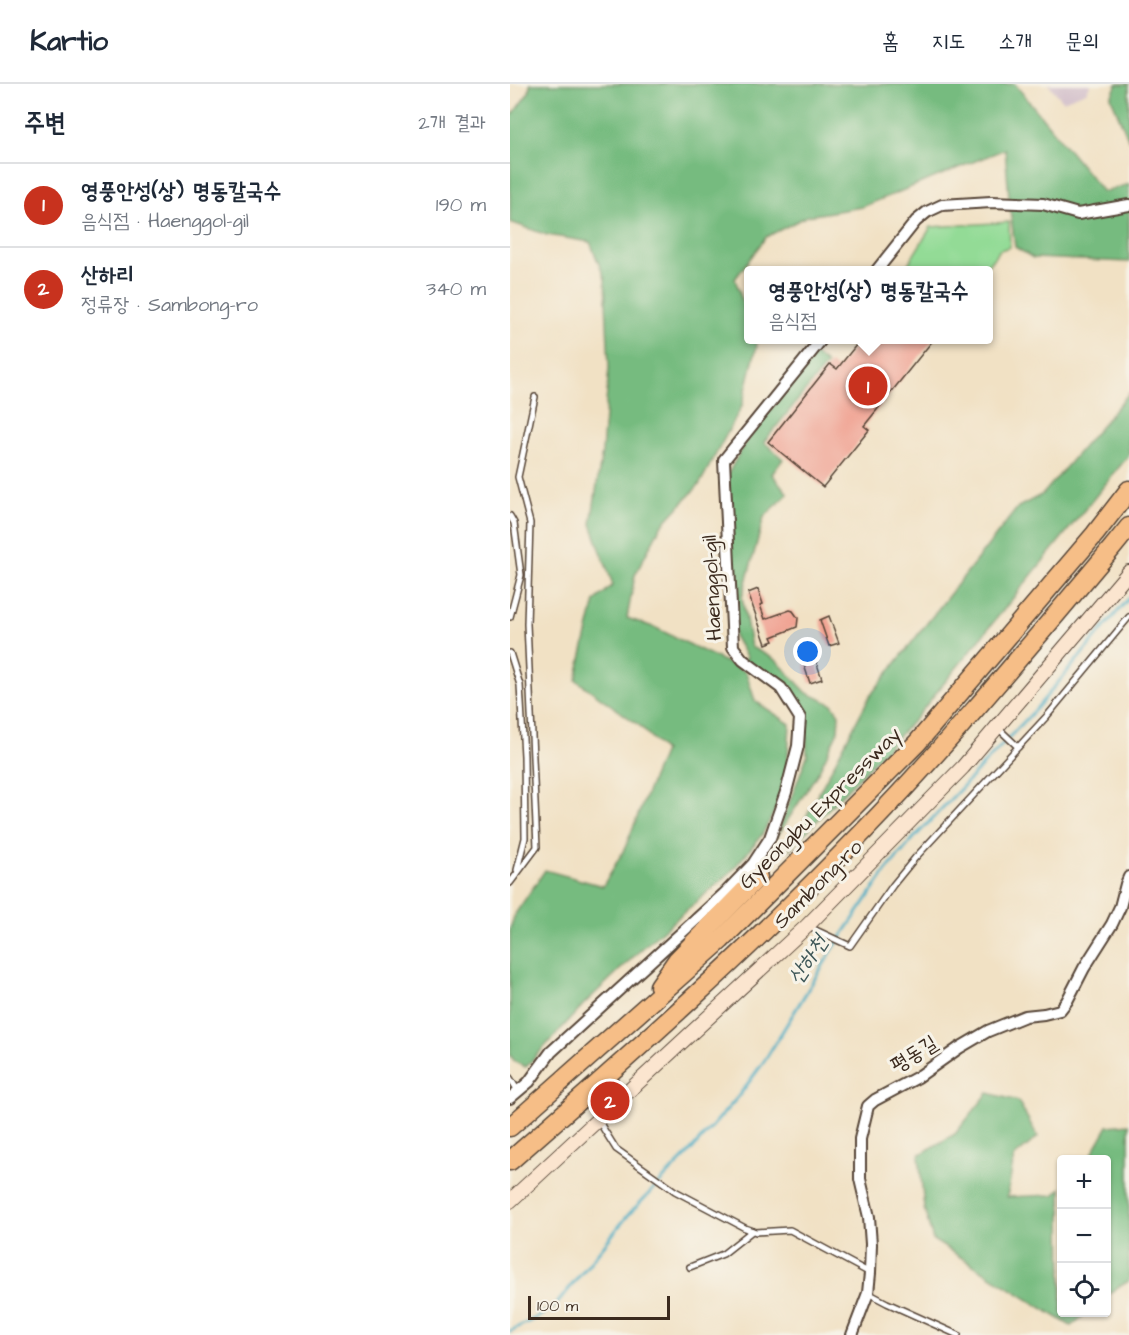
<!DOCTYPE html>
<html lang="ko">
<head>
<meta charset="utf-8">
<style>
  :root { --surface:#fff; --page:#f2f2f3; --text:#1f2937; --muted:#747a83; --line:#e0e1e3; --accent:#c8321e }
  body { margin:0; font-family:"Architects Daughter","Poor Story",sans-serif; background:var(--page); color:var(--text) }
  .controls { position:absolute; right:18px; bottom:18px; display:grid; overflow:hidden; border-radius:6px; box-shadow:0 2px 4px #0004 }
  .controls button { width:54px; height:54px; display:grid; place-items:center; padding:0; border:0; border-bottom:2px solid var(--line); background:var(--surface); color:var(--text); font:30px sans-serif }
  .scale { position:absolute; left:18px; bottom:15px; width:142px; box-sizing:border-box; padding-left:6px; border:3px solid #3b2a1e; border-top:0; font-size:16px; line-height:21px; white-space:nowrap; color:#3b2a1e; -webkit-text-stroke:4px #f7f3e8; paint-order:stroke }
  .you { position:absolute; left:298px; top:568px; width:21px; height:21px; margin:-15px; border:4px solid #fff; border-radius:50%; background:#1a73e8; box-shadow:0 0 0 9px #1a73e833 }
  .badge { display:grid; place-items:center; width:39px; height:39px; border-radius:50%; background:var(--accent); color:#fff; font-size:20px; font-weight:700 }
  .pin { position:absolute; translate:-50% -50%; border:3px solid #fff; box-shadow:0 2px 6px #0006 }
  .popup { position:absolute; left:234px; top:182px; width:249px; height:78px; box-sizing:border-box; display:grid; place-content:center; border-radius:6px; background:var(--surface); filter:drop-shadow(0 2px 4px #0005); font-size:20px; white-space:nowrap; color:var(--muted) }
  .popup b { font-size:22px; color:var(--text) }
  .popup::after { content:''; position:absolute; left:50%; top:100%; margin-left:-12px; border:12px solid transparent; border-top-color:var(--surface) }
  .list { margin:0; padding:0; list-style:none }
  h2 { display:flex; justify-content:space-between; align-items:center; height:78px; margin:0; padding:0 24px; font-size:26px }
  h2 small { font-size:20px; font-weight:400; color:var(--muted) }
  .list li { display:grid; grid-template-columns:39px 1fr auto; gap:18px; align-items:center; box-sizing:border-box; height:84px; padding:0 24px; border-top:2px solid var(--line) }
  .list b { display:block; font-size:22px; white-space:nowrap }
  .list p { margin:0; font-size:20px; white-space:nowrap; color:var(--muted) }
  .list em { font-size:20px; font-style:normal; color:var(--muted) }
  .icon { flex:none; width:33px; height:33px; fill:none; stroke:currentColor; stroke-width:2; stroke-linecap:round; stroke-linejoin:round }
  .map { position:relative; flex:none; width:619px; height:1251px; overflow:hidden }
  header { display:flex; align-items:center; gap:36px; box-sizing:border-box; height:84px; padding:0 30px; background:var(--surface); border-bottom:2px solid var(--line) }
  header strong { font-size:28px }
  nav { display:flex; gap:33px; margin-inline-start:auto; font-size:21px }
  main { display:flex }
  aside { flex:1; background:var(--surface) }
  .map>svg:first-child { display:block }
  .industrial { fill:#d1bdc9 }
  .green { fill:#93db96; stroke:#67825a; stroke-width:1.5 }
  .forest { fill:#76bb7f; stroke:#58724e; stroke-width:1.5 }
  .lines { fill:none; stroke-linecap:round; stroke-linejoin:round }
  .stream { stroke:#43abc3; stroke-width:3 }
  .building { fill:#f0a292 }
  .service-casing { stroke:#564537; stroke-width:8 }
  .minor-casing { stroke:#564537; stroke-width:14 }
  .secondary-casing { stroke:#564537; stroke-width:16 }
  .motorway-casing { stroke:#564537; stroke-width:21 }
  .service { stroke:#fff; stroke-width:5 }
  .minor { stroke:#fff; stroke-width:10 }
  .secondary { stroke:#fbe5cf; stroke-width:14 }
  .motorway { stroke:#f6be87; stroke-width:18 }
  .labels { text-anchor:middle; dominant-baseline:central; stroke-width:6; stroke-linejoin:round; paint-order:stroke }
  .street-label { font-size:21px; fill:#3b2a1e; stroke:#f7f3e8 }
  .water-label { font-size:22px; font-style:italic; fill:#3e5758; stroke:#f7f3e8 }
</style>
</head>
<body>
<header>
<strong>Kartio</strong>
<nav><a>홈</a><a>지도</a><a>소개</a><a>문의</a></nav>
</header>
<main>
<aside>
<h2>주변<small>2개 결과</small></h2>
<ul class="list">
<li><span class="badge">1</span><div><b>영풍안성(상) 명동칼국수</b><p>음식점 · Haenggol-gil</p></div><em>190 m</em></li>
<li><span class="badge">2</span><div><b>산하리</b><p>정류장 · Sambong-ro</p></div><em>340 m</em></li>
</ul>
</aside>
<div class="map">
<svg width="619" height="1251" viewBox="0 0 619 1251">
  <rect width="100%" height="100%" fill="#f7f3e8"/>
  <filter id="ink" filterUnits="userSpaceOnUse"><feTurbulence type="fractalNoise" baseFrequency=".0167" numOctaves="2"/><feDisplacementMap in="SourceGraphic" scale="12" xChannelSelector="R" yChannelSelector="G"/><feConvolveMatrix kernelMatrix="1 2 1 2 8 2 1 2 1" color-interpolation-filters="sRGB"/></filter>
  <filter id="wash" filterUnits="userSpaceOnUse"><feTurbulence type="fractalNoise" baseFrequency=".008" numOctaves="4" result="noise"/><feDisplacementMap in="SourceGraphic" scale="24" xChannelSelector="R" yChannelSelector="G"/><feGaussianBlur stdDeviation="1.35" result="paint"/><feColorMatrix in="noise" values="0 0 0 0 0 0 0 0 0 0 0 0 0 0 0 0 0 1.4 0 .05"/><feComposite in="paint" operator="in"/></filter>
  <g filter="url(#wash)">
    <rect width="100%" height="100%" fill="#f1e1c4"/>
    <polygon class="industrial" points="538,0 581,0 576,8 553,17"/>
    <polygon class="green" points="499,138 500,163 490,166 474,186 405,186 398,180 421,143"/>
    <g class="forest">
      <polygon points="20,0 505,0 593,108 619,100 619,178 523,174 505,163 500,125 495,65 352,123 297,132 256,153 225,195 238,234 238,256 245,256 247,261 232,322 189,401 151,442 125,491 117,534 146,544 236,588 245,617 280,640 276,705 252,751 220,789 136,861 74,920 16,983 5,978 0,971 0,845 5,830 35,786 93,802 115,764 142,696 154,667 130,642 66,596 85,517 103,501 81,440 92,368 99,283 95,195 80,158 37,151 0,138 0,34 19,8"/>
      <polygon points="607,0 619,0 619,57 601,13"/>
      <polygon points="304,270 317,280 254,358 273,375 262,390 278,410 254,433 232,513 241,563 266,576 297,609 322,620 329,630 328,647 309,687 265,756 297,672 295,631 270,597 233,576 237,574 224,552 218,390 234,360"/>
      <polygon points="619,309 619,371 405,635 278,767 360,612 508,423 533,410"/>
      <polygon points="478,1009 508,1017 528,1053 504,1073 497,1113 544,1111 551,1104 552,1228 577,1229 561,1242 423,1156 414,1124 409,1071 445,1050"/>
      <polygon points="619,1040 619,1197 605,1205 597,1212 596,1076 579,1075 598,1042"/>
    </g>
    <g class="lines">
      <polyline class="stream" points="0,1247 28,1233 46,1221 119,1130 177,1071 228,1013 255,976 321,868 376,787 403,755 525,626 619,514"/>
    </g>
    <g id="blocks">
      <g class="building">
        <polygon points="351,255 424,255 354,342 359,346 313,403 258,358 320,280 327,285"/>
        <polygon points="248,505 253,520 250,521 255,535 280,526 283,527 288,534 287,543 262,553 264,557 256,560 238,509"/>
        <polygon points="319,532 329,559 319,562 310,536"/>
        <polygon points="306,577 312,595 300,599 294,581"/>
      </g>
    </g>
  </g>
  <g filter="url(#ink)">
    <use href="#blocks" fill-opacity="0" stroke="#564537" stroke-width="1.5"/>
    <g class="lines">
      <g class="service-casing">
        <g id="service">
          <polyline points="0,432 4,439 11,491 0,533"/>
          <polyline points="0,569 10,601 14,672 15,754 7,786"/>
          <polyline points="488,644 508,663"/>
          <polyline points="0,799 27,763 17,540 20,439 8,393 25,313"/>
          <polyline points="299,843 340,862 383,801 405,774 537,632 619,533"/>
          <polyline points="0,994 8,1007"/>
          <polyline points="88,1036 106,1065 165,1107 235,1144 246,1148 280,1146 360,1189"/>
          <polyline points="180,1183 213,1170 242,1147"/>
          <polyline points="358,1209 377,1219 448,1251"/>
        </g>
      </g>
      <g class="minor-casing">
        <g id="minor">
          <polyline points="367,186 406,137 417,128 432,121 481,118 533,120 568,130 619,121"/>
          <polyline points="0,1014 19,998 41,968 214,810 243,780 260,754 276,708 288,662 290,634 271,604 233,576 223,563 214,376 311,256"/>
          <polyline points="342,1251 358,1209 360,1189 361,1160 359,1133 350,1095 350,1055 358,1022 365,1016 408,993 449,964 478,947 515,932 534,930 550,926 557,917 574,884 602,840 610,823 616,800 619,793"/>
        </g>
      </g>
      <g class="secondary-casing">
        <polyline id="secondary" points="0,1117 297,842 453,683 619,488"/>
      </g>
      <g class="motorway-casing">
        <g id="motorway">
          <polyline points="149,902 167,876 248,793"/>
          <polyline points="0,1043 211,856 407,659 585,450 619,406"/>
          <path d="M 0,1077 C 121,971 243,863 354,747 C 441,657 521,560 602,464 L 619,443"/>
        </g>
      </g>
      <use href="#service" class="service"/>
      <use href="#minor" class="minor"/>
      <use href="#secondary" class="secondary"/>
      <use href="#motorway" class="motorway"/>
    </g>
  </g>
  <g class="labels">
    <g class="street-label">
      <text transform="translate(202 504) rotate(-93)">Haenggol-gil</text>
      <text transform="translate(310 724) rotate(-45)">Gyeongbu Expressway</text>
      <text transform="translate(308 800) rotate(-45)">Sambong-ro</text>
      <text transform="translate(404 970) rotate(-32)">평동길</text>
    </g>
    <g class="water-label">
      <text transform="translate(298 876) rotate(-57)">산하천</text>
    </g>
  </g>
</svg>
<div class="controls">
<button>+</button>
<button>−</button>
<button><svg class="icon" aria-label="locate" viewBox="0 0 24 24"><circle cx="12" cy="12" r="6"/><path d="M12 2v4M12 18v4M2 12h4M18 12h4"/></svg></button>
</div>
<div class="scale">100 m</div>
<div class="you"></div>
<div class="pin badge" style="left:358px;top:302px">1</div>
<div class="popup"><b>영풍안성(상) 명동칼국수</b>음식점</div>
<div class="pin badge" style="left:100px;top:1017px">2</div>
</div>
</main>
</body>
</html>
